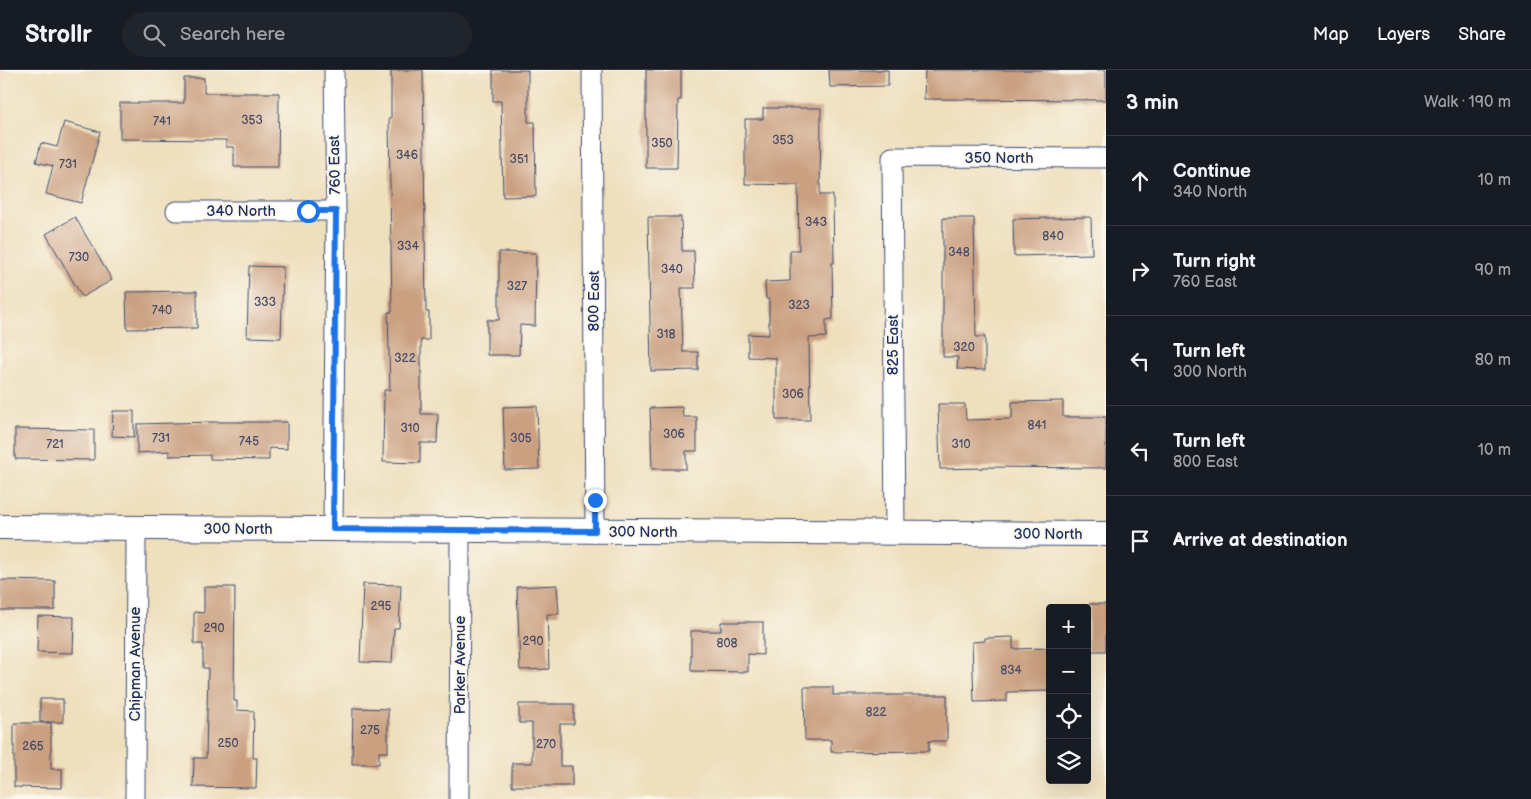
<!DOCTYPE html>
<html lang="en">
<head>
<meta charset="utf-8">
<style>
  :root { --surface:#171b24; --page:#20242c; --text:#f1f3f6; --muted:#9ea1a6; --line:#363941 }
  body { margin:0; font-family:"Balsamiq Sans",sans-serif; background:var(--page); color:var(--text) }
  .controls { position:absolute; right:15px; bottom:15px; display:grid; overflow:hidden; border-radius:5px; box-shadow:0 5px 20px #0002 }
  .controls button { width:45px; height:45px; display:grid; place-items:center; padding:0; border:0; border-bottom:1px solid var(--line); background:var(--surface); color:var(--text); font:25px sans-serif }
  .stop { position:absolute; width:15px; height:15px; margin:-11px; border:4px solid #1a73e8; border-radius:50%; background:#fff }
  .stop.end { background:#1a73e8; border-color:#fff; box-shadow:0 1px 5px #0008 }
  .list { margin:0; padding:0; list-style:none }
  h2 { display:flex; justify-content:space-between; align-items:center; height:65px; margin:0; padding:0 20px; font-size:21px }
  h2 small { font-size:16px; font-weight:400; color:var(--muted) }
  .list li { display:grid; grid-template-columns:32px 1fr auto; gap:15px; align-items:center; box-sizing:border-box; height:90px; padding:0 20px; border-top:1px solid var(--line) }
  .list b { display:block; font-size:19px; white-space:nowrap }
  .list p { margin:0; font-size:16px; white-space:nowrap; color:var(--muted) }
  .list em { font-size:16px; font-style:normal; color:var(--muted) }
  .icon { flex:none; width:28px; height:28px; fill:none; stroke:currentColor; stroke-width:2; stroke-linecap:round; stroke-linejoin:round }
  .map { position:relative; flex:none; width:1106px; height:729px; overflow:hidden }
  header { display:flex; align-items:center; gap:30px; box-sizing:border-box; height:70px; padding:0 25px; background:var(--surface); border-bottom:1px solid var(--line) }
  header strong { font-size:24px }
  nav { display:flex; gap:28px; margin-inline-start:auto; font-size:18px }
  .search { width:350px; height:45px; background:var(--page); display:flex; align-items:center; gap:12px; box-sizing:border-box; padding:0 18px; border-radius:28px; color:var(--muted); font-size:19px }
  main { display:flex }
  aside { flex:1; background:var(--surface) }
  .map>svg:first-child { display:block }
  .built { fill:#efd6bb }
  .building { fill:#caa081 }
  .lines { fill:none; stroke-linecap:round; stroke-linejoin:round }
  .minor-casing { stroke:#3b496c; stroke-width:21 }
  .tertiary-casing { stroke:#3b496c; stroke-width:26 }
  .minor { stroke:#fff; stroke-width:19 }
  .tertiary { stroke:#fff; stroke-width:24 }
  .route { stroke:#1a73e8; stroke-width:6 }
  .labels { text-anchor:middle; dominant-baseline:central; stroke-width:4; stroke-linejoin:round; paint-order:stroke }
  .number-label { font-size:12px; fill:#474b67 }
  .street-label { font-size:15px; fill:#1b2f5e; stroke:#fbf7ec }
</style>
</head>
<body>
<header>
<strong>Strollr</strong>
<div class="search"><svg class="icon" aria-label="search" viewBox="0 0 24 24"><circle cx="10" cy="10" r="6"/><path d="M15 15l6 6"/></svg>Search here</div>
<nav><a>Map</a><a>Layers</a><a>Share</a></nav>
</header>
<main>
<div class="map">
<svg width="1106" height="729" viewBox="0 0 1106 729">
  <rect width="100%" height="100%" fill="#fbf7ec"/>
  <filter id="ink" filterUnits="userSpaceOnUse"><feTurbulence type="fractalNoise" baseFrequency=".02" numOctaves="2"/><feDisplacementMap in="SourceGraphic" scale="10" xChannelSelector="R" yChannelSelector="G"/><feConvolveMatrix kernelMatrix="1 2 1 2 8 2 1 2 1" color-interpolation-filters="sRGB"/></filter>
  <filter id="wash" filterUnits="userSpaceOnUse"><feTurbulence type="fractalNoise" baseFrequency=".0096" numOctaves="4" result="noise"/><feDisplacementMap in="SourceGraphic" scale="20" xChannelSelector="R" yChannelSelector="G"/><feGaussianBlur stdDeviation="1.12" result="paint"/><feColorMatrix in="noise" values="0 0 0 0 0 0 0 0 0 0 0 0 0 0 0 0 0 1.4 0 .05"/><feComposite in="paint" operator="in"/></filter>
  <g filter="url(#wash)">
    <rect width="100%" height="100%" fill="#eedfbd"/>
    <polygon class="built" points="0,0 5,0 6,297 0,297"/>
    <g id="blocks">
      <g class="building">
        <polygon points="391,0 423,0 426,242 429,242 429,270 421,270 421,344 438,344 437,373 420,373 420,393 383,392 384,320 390,320 388,242 392,242 389,48 391,48"/>
        <polygon points="493,0 528,0 528,52 535,52 536,126 503,127 501,31 493,31"/>
        <polygon points="646,0 681,0 681,30 678,30 677,98 646,98"/>
        <polygon points="829,0 888,0 888,16 830,17"/>
        <polygon points="925,0 1106,0 1106,30 924,29"/>
        <polygon points="184,8 204,8 204,23 279,23 278,97 234,97 234,77 226,77 226,70 120,69 120,33 184,33"/>
        <polygon points="763,38 821,38 820,125 833,125 834,193 832,193 833,249 826,250 826,267 809,268 810,350 776,350 776,288 748,287 748,264 769,265 769,229 766,229 765,212 790,211 790,180 799,180 798,115 745,114 745,49 763,49"/>
        <polygon points="64,52 100,62 81,133 46,124 53,96 36,92 41,73 57,77"/>
        <polygon points="75,147 112,210 82,227 46,164"/>
        <polygon points="648,147 681,147 682,181 694,181 695,218 681,218 683,282 698,282 698,300 651,301"/>
        <polygon points="1091,147 1092,184 1014,186 1013,149"/>
        <polygon points="943,148 974,148 976,267 985,267 985,300 957,299 958,287 943,287"/>
        <polygon points="499,182 536,183 535,256 520,255 519,285 487,285 487,250 499,250"/>
        <polygon points="249,196 283,197 281,268 247,267"/>
        <polygon points="197,221 197,258 127,259 126,222"/>
        <polygon points="1063,331 1063,347 1106,347 1106,398 983,397 983,398 940,399 938,334 965,334 966,350 1012,349 1012,332"/>
        <polygon points="537,336 539,399 505,400 503,337"/>
        <polygon points="682,337 683,347 697,347 697,381 686,381 686,399 652,399 650,338"/>
        <polygon points="113,341 134,341 134,367 112,366"/>
        <polygon points="211,352 287,352 287,379 269,378 269,390 210,389 210,385 169,386 169,381 137,383 137,354"/>
        <polygon points="15,359 94,360 94,390 15,389"/>
        <polygon points="0,510 55,511 55,540 0,540"/>
        <polygon points="363,514 401,515 399,558 394,558 392,593 360,592"/>
        <polygon points="557,515 559,544 547,544 549,599 520,600 517,517"/>
        <polygon points="204,517 235,517 234,631 237,631 237,640 254,641 253,688 257,688 256,718 193,717 194,688 206,688 208,598 203,598 203,574 194,574 194,542 204,543"/>
        <polygon points="1089,534 1106,534 1106,581 1088,581"/>
        <polygon points="38,546 74,547 73,583 37,582"/>
        <polygon points="721,552 763,552 763,585 748,584 748,602 691,601 691,561 721,561"/>
        <polygon points="1013,567 1013,579 1050,578 1050,621 1007,622 1007,631 974,632 972,572 985,571 985,568"/>
        <polygon points="804,617 833,617 833,625 947,625 947,671 929,671 929,681 831,682 831,670 805,670"/>
        <rect x="40" y="629" width="23" height="23"/>
        <polygon points="519,634 574,634 574,654 560,654 560,696 572,696 572,716 512,716 512,693 532,693 532,653 519,653"/>
        <polygon points="353,638 388,639 388,682 379,682 379,694 352,694"/>
        <polygon points="14,653 51,653 51,699 62,699 62,718 14,717"/>
      </g>
    </g>
  </g>
  <g filter="url(#ink)">
    <use href="#blocks" fill-opacity="0" stroke="#3b496c" stroke-width="1"/>
    <g class="lines">
      <g class="minor-casing">
        <g id="minor">
          <polyline points="592,0 595,461"/>
          <polyline points="176,141 336,141"/>
          <polyline points="333,459 336,141 334,0"/>
          <polyline points="895,463 892,87 1106,88"/>
          <polyline points="135,729 136,458"/>
          <polyline points="459,729 460,460"/>
        </g>
      </g>
      <g class="tertiary-casing">
        <polyline id="tertiary" points="0,457 1106,464"/>
      </g>
      <use href="#minor" class="minor"/>
      <use href="#tertiary" class="tertiary"/>
    </g>
  </g>
  <g class="lines" filter="url(#ink)">
    <polyline class="route" points="308,141 336,141 333,459 595,461 595,430"/>
  </g>
  <g class="labels">
    <g class="number-label">
      <text x="252" y="50">353</text>
      <text x="162" y="51">741</text>
      <text x="783" y="70">353</text>
      <text x="662" y="73">350</text>
      <text x="407" y="85">346</text>
      <text x="519" y="89">351</text>
      <text x="68" y="94">731</text>
      <text x="816" y="152">343</text>
      <text x="1053" y="166">840</text>
      <text x="408" y="176">334</text>
      <text x="959" y="182">348</text>
      <text x="79" y="187">730</text>
      <text x="672" y="199">340</text>
      <text x="517" y="216">327</text>
      <text x="265" y="232">333</text>
      <text x="799" y="235">323</text>
      <text x="162" y="240">740</text>
      <text x="666" y="264">318</text>
      <text x="964" y="277">320</text>
      <text x="405" y="288">322</text>
      <text x="793" y="324">306</text>
      <text x="1037" y="355">841</text>
      <text x="410" y="358">310</text>
      <text x="674" y="364">306</text>
      <text x="161" y="368">731</text>
      <text x="521" y="368">305</text>
      <text x="249" y="371">745</text>
      <text x="55" y="374">721</text>
      <text x="961" y="374">310</text>
      <text x="381" y="536">295</text>
      <text x="214" y="558">290</text>
      <text x="533" y="571">290</text>
      <text x="727" y="573">808</text>
      <text x="1011" y="600">834</text>
      <text x="876" y="642">822</text>
      <text x="370" y="660">275</text>
      <text x="228" y="673">250</text>
      <text x="546" y="674">270</text>
      <text x="33" y="676">265</text>
    </g>
    <g class="street-label">
      <text x="999" y="88">350 North</text>
      <text transform="translate(335 95) rotate(-91)">760 East</text>
      <text x="241" y="141">340 North</text>
      <text transform="translate(594 231) rotate(-90)">800 East</text>
      <text transform="translate(893 275) rotate(-90)">825 East</text>
      <text x="238" y="459">300 North</text>
      <text x="643" y="462">300 North</text>
      <text x="1048" y="464">300 North</text>
      <text transform="translate(135 594) rotate(-90)">Chipman Avenue</text>
      <text transform="translate(460 595) rotate(-90)">Parker Avenue</text>
    </g>
  </g>
</svg>
<div class="controls">
<button>+</button>
<button>−</button>
<button><svg class="icon" aria-label="locate" viewBox="0 0 24 24"><circle cx="12" cy="12" r="6"/><path d="M12 2v4M12 18v4M2 12h4M18 12h4"/></svg></button>
<button><svg class="icon" aria-label="layers" viewBox="0 0 24 24"><path d="M12 4l9 5-9 5-9-5zM3 14l9 5 9-5"/></svg></button>
</div>
<div class="stop" style="left:308px;top:141px"></div>
<div class="stop end" style="left:595px;top:430px"></div>
</div>
<aside>
<h2>3 min<small>Walk · 190 m</small></h2>
<ul class="list">
<li><svg class="icon" aria-label="ahead" viewBox="0 0 24 24"><path d="M12 20V5M6 11l6-6 6 6"/></svg><div><b>Continue</b><p>340 North</p></div><em>10 m</em></li>
<li><svg class="icon" aria-label="right" viewBox="0 0 24 24"><path d="M7 20v-9h11M14 6l5 5-5 5"/></svg><div><b>Turn right</b><p>760 East</p></div><em>90 m</em></li>
<li><svg class="icon" aria-label="left" viewBox="0 0 24 24"><path d="M17 20v-9H6M10 6l-5 5 5 5"/></svg><div><b>Turn left</b><p>300 North</p></div><em>80 m</em></li>
<li><svg class="icon" aria-label="left" viewBox="0 0 24 24"><path d="M17 20v-9H6M10 6l-5 5 5 5"/></svg><div><b>Turn left</b><p>800 East</p></div><em>10 m</em></li>
<li><svg class="icon" aria-label="arrive" viewBox="0 0 24 24"><path d="M6 21V4h12l-3 4 3 4H6"/></svg><div><b>Arrive at destination</b></div></li>
</ul>
</aside>
</main>
</body>
</html>
